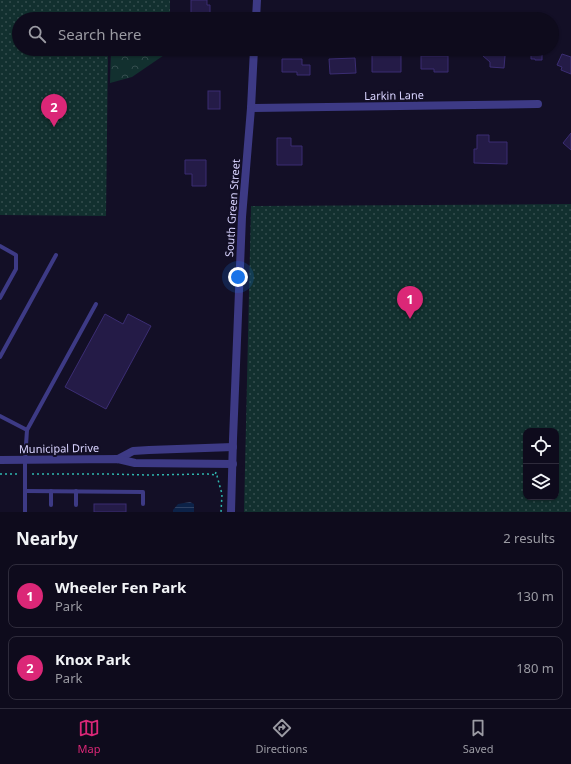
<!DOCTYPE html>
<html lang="en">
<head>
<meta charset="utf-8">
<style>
  :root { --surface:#0e0b1c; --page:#1c1929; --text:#f1f3f6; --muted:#9b9ba3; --line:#2e2b3b; --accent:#db2777 }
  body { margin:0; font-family:"Noto Sans",sans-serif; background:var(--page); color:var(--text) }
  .controls { position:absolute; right:12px; bottom:12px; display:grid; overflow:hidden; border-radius:8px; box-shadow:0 1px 3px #0004 }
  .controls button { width:36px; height:36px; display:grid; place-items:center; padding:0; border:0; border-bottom:1px solid var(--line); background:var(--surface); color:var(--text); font:20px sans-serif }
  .you { position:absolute; left:238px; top:277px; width:14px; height:14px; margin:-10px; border:3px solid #fff; border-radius:50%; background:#1a73e8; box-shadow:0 0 0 6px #1a73e833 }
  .badge { display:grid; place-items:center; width:26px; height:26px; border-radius:50%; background:var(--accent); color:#fff; font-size:13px; font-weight:700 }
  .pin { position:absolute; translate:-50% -33px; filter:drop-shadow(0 1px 2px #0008) }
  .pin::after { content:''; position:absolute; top:21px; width:14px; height:12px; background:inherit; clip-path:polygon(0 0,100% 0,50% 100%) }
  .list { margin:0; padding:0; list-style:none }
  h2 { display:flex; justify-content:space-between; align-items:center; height:52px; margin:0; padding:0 16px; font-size:17px }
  h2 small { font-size:13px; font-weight:400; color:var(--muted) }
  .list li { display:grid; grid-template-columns:26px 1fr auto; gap:12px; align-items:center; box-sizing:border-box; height:64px; margin:0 8px 8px; padding:0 8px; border:1px solid var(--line); border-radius:8px }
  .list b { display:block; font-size:15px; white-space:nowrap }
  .list p { margin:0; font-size:13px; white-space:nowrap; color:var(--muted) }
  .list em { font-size:13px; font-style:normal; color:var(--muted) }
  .icon { flex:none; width:22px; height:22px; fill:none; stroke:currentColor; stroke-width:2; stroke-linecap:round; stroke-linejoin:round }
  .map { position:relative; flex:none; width:571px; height:512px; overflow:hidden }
  .search { position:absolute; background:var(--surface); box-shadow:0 1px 3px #0004; left:12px; right:12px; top:12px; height:44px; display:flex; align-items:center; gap:10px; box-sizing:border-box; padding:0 14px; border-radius:22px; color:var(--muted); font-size:15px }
  .sheet { height:196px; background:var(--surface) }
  nav { display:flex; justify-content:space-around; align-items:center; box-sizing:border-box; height:56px; border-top:1px solid var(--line); background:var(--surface); font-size:11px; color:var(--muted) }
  nav a { display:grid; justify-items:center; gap:2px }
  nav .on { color:var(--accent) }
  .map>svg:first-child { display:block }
  .forest { fill:url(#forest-crowns) }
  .park { fill:url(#park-dots); fill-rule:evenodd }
  .water { fill:url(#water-rules) }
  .building { fill:#241b47; stroke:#3b2d73 }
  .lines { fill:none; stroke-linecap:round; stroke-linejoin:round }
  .path { stroke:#2fb8b0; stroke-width:1.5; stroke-dasharray:2 3; stroke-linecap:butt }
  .lane { stroke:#3d3a85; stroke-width:4 }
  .street { stroke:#3d3a85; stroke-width:8 }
  .labels { text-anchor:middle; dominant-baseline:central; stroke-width:4; stroke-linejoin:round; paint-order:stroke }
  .street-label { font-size:11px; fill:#d9d4ff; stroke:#130f26 }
</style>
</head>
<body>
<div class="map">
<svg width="571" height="512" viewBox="0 0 571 512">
  <defs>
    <pattern id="forest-crowns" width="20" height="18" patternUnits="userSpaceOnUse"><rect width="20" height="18" fill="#12302f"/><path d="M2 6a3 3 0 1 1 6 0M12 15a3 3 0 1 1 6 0" fill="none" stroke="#344d4e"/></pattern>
    <pattern id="park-dots" width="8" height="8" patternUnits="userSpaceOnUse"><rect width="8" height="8" fill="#12302f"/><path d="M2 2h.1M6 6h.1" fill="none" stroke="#344d4e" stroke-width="1.8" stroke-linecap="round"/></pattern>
    <pattern id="water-rules" width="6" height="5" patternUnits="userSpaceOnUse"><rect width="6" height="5" fill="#0c2248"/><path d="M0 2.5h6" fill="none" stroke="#2f4163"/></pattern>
  </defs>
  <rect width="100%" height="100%" fill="#130f26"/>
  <polygon class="forest" points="111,49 173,49 132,77 110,83"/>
  <g class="park">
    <polygon points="0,0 170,0 170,19 19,19 19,49 108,49 106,216 0,215"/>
    <path d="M 571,204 L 571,512 L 244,512 L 251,206 ZM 526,431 L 556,431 L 556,497 L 526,497 Z"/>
  </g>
  <polygon class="water" points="190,502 194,504 194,512 173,512 173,510 178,504"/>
  <g class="building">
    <polygon points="191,0 207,0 207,5 210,5 210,14 191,14"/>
    <polygon points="483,49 496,49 505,56 504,68 490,67 490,62 483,56"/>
    <polygon points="531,49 542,49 542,60 535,60 535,59 531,59"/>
    <polygon points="401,54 401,72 372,72 372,55"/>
    <polygon points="562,54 571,57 571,74 561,70 562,67 557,65"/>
    <polygon points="421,56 448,56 448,72 434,72 434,69 421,69"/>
    <polygon points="355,58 356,73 330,74 329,59"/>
    <polygon points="282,59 302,59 302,65 310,65 310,75 297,75 297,72 282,72"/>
    <rect x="208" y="91" width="12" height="18"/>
    <polygon points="571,133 571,150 563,143"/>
    <polygon points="477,135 489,135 489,142 507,142 507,164 474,163 474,149 477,149"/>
    <polygon points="277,138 291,138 291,146 302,146 302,165 277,165"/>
    <polygon points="185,160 206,160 206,186 192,186 192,174 185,174"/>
    <polygon points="105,314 123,324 128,314 151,326 106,409 65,387"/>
    <rect x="94" y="504" width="32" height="8"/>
  </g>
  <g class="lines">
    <g class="path">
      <polyline points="216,472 215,475 217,476 222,494 221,512"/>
      <polyline points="0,474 18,474"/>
      <polyline points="32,474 109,474 148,475 208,474 215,475"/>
    </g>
    <g class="lane">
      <polyline points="0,246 16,255 16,269 0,298"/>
      <polyline points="0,357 56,255"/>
      <polyline points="0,416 27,430 25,460 25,512"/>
      <polyline points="27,430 96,304"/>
      <polyline points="25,491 143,492 143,504"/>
      <polyline points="51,491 51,505"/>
      <polyline points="76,491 76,505"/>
    </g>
    <g class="street">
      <polyline points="256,19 257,0"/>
      <polyline points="251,108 538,104"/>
      <polyline points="118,459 133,451 149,450 233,447"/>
      <polyline points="0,460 118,459 135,463 233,464"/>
      <polyline points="231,512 233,439 242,217 251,108 254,49"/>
    </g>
  </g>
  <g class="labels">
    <g class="street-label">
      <text transform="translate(394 95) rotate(-1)">Larkin Lane</text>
      <text transform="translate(232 208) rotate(-86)">South Green Street</text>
      <text transform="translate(59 448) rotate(-1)">Municipal Drive</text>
    </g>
  </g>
</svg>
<div class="controls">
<button><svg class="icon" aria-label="locate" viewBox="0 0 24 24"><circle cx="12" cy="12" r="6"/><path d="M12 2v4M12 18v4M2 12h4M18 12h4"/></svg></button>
<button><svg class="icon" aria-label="layers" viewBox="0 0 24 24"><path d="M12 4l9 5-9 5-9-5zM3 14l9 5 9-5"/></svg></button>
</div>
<div class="you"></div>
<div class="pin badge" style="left:410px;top:319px">1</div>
<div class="pin badge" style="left:54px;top:127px">2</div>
<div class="search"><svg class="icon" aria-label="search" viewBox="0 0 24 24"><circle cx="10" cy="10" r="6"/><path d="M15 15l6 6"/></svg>Search here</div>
</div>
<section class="sheet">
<h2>Nearby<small>2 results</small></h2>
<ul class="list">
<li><span class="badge">1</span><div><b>Wheeler Fen Park</b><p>Park</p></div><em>130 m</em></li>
<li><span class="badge">2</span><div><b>Knox Park</b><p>Park</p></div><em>180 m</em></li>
</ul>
</section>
<nav>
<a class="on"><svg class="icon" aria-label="map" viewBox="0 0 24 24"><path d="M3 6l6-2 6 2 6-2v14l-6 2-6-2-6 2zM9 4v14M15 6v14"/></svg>Map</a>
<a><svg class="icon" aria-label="directions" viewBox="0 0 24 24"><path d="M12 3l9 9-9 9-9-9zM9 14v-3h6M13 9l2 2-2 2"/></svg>Directions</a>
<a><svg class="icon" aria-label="saved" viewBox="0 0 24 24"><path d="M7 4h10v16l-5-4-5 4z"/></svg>Saved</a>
</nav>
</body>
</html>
